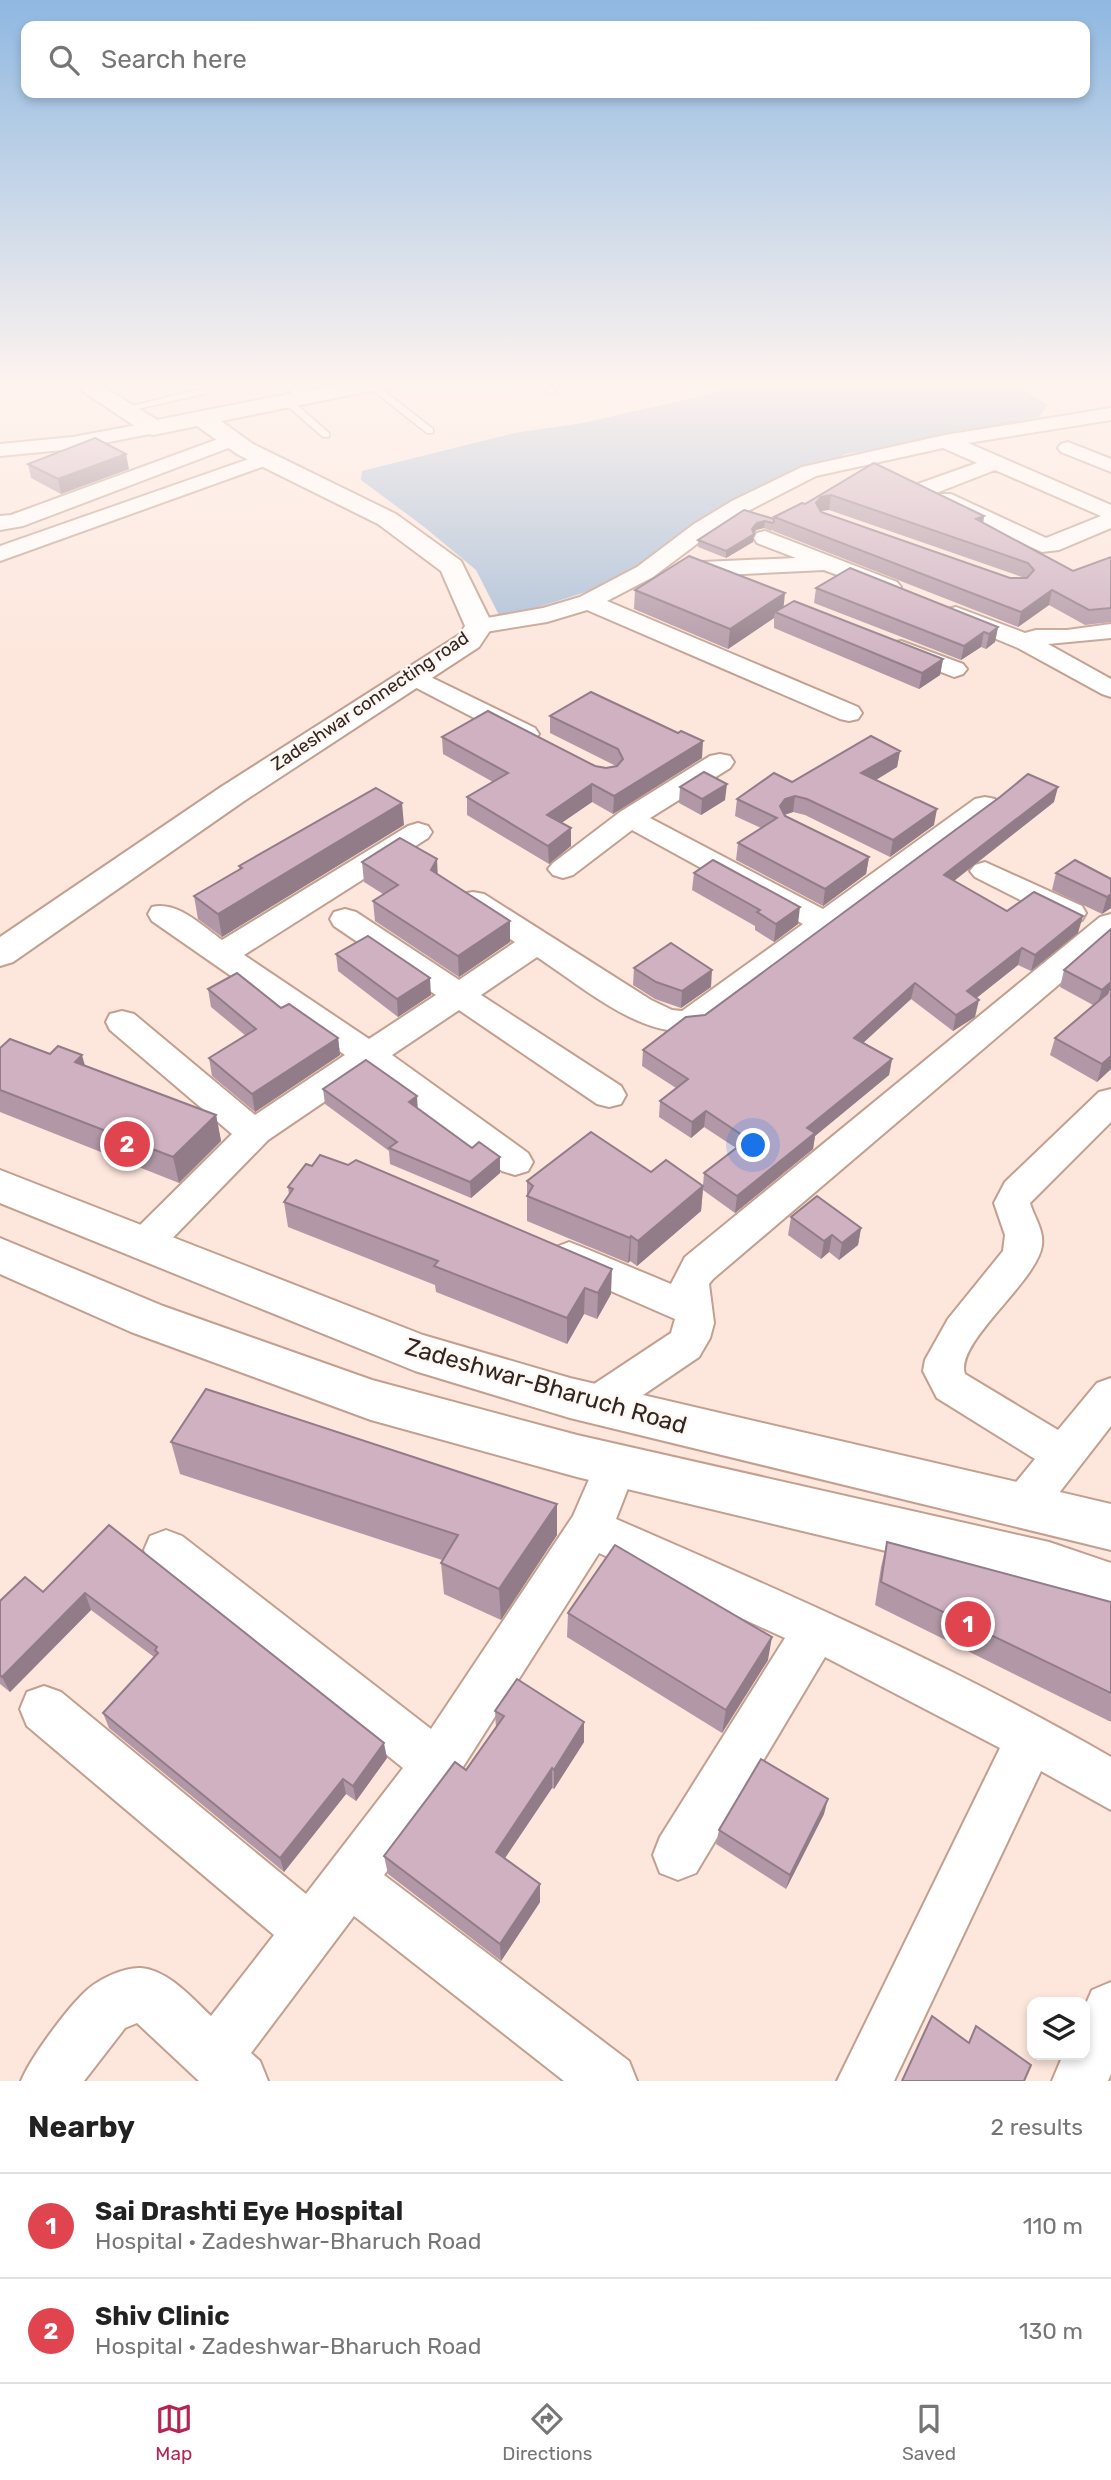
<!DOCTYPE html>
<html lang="en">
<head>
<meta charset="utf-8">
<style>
  :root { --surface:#fff; --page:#f6f6f6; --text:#222; --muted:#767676; --line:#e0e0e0; --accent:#b52553 }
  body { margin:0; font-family:Rubik,sans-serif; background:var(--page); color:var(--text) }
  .controls { position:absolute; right:21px; bottom:21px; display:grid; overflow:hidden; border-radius:14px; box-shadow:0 4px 10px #0003 }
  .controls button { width:63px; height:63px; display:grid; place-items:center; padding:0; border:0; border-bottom:2px solid var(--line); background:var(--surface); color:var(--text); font:35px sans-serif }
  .you { position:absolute; left:754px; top:1146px; width:24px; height:24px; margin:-18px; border:5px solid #fff; border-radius:50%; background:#1a73e8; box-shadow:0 0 0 10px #1a73e833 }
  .badge { display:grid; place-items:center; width:46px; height:46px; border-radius:50%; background:var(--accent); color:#fff; font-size:23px; font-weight:700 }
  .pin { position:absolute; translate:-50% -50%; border:4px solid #fff; box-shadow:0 2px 7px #0006 }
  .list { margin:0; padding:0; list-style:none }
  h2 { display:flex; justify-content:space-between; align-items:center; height:91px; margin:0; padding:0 28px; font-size:30px }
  h2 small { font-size:23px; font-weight:400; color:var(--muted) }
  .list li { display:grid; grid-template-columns:46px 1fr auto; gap:21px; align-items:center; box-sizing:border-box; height:105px; padding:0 28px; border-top:2px solid var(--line) }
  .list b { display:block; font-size:26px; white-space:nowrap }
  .list p { margin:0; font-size:23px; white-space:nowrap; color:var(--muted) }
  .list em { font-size:23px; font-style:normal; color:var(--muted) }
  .icon { flex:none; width:38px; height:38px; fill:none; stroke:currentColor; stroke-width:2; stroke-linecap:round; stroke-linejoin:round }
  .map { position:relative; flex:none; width:1111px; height:2081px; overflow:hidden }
  .search { position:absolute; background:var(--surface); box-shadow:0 4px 10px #0003; left:21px; right:21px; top:21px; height:77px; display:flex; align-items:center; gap:18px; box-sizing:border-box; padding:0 24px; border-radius:14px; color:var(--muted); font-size:26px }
  .sheet { height:301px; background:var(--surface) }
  nav { display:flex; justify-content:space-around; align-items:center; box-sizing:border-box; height:98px; border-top:2px solid var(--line); background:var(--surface); font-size:19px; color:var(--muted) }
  nav a { display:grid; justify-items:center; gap:4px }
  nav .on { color:var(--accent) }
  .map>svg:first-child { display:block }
  .water { fill:#aabfd7 }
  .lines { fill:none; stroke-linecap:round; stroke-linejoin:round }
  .service-casing { stroke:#c29f8f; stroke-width:3 }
  .minor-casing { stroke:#c29f8f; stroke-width:4 }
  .tertiary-casing { stroke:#c29f8f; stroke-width:4 }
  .primary-casing { stroke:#c29f8f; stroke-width:4 }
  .service { fill:#fff; fill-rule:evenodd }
  .minor { fill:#fff; fill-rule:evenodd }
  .tertiary { fill:#fff; fill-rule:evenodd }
  .primary { fill:#fff; fill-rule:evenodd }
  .wall { fill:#b298a6; fill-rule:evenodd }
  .shaded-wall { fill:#917c87 }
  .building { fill:#cfb1c1; stroke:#917c87; stroke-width:2; fill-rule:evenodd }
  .labels { text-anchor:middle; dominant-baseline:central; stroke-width:5; stroke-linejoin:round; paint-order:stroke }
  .far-street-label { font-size:18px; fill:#33251f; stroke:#fef7f3 }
  .near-street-label { font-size:24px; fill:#33251f; stroke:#fef7f3 }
</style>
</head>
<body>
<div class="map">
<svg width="1111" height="2081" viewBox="0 0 1111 2081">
  <rect width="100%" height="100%" fill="#fde6dc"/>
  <polygon class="water" points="774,381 1010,381 1048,405 1035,422 846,454 769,486 608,585 501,619 476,570 423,526 361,480 362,471 514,433 583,423 732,389 770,385"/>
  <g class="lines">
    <g class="service-casing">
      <g id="service">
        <polygon points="530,381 540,381 557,391 549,393"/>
        <polygon points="367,382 373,382 433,429 433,433 427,433 367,386"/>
        <polygon points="201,389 204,390 204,394 124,412 119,409"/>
        <polygon points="284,399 290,399 329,433 329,437 323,437 284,403"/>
      </g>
    </g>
    <g class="minor-casing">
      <g id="minor">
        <polygon points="281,381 301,381 317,397 314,401 300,401"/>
        <polygon points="1111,408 1111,420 968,443 1111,505 1111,528 1059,550 1042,552 935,504 932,499 935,494 951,494 1046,538 1101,516 995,470 931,495 915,495 912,490 915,485 977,463 943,448 816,476 748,511 710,534 653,577 607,601 858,707 862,713 858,719 849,721 840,719 587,610 547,622 479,633 470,631 467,626 470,621 543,608 580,597 637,567 694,524 732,501 802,467 945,435"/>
        <polygon points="153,422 160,424 163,428 160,432 73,449 0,456 0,444 73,437"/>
        <polygon points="232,434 239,436 242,440 239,444 23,526 0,530 0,516 11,515"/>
        <polygon points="1068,442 1111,459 1111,472 1061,452 1058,448 1061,444"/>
        <polygon points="266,453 273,455 276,459 273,463 0,561 0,546"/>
        <polygon points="765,531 897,582 901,587 897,592 889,594 824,570 702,576 694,574 691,569 694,564 702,562 796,558 757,543 754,538 757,533"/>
        <polygon points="956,607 1025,633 1036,630 1067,630 1111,624 1111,638 1048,644 1111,679 1111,697 1102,694 1018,648 948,619 944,614 948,609"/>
        <polygon points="901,641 963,664 967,669 963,674 954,677 892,653 889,648 892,643"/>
        <polygon points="412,668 535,728 539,734 535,740 526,742 517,740 403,681 399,676 403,671"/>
        <path d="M 720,754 L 730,756 L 734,762 L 730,768 L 650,818 L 823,909 L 975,799 L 985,797 L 995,799 L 999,805 L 995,811 L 702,1029 C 646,1044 582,986 537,957 L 481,995 L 621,1086 L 626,1095 L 621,1104 L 609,1107 L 597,1104 L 459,1010 L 392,1055 L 528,1153 L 533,1162 L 528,1171 L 515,1175 L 502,1171 L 368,1072 L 268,1140 L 156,1255 L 143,1260 L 130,1255 L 124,1245 L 130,1235 L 232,1134 L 110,1030 L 106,1022 L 110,1014 L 122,1011 L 134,1014 L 255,1115 L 345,1055 L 152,921 L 148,914 L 152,907 C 178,901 202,926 222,940 L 408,826 L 418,823 L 428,826 L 432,832 L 428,838 L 244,955 L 369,1039 L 436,995 L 334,926 L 330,919 L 334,912 L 345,909 L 356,912 L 459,980 L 515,942 L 462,908 L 458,901 L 462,894 L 473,892 L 484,894 L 651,1000 L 672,1010 L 682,1011 L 803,924 L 632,830 L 573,875 L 563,878 L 553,875 L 548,869 L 553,863 L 620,812 L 710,756 Z"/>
        <polygon points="985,862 1082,906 1086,913 1082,920 1071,923 1060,920 975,877 970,871 975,865"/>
        <polygon points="1111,914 1111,940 713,1279 709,1284 714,1323 710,1338 699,1357 612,1416 597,1421 582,1416 576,1404 582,1392 671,1333 675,1319 556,1267 550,1257 556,1247 569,1242 582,1247 671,1284 685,1257 1100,917"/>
        <path d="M 1111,1089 L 1111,1122 L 1030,1203 C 1034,1217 1044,1230 1042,1245 C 1038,1281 954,1343 965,1374 L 1058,1430 L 1097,1383 L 1111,1378 L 1111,1426 L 1038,1520 L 1023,1525 L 1008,1520 L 1001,1506 L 1008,1492 L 1035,1459 L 937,1398 L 923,1371 L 925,1360 L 948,1319 L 1003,1251 L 1005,1235 L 994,1203 L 1005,1182 L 1099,1092 Z"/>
        <path d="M 616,1446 L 631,1452 L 637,1465 L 616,1519 C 784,1592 952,1665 1111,1757 L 1111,1810 L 1041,1771 L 894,2081 L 837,2081 L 1000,1748 L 825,1657 L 696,1873 L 678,1880 L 660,1873 L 653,1855 L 660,1837 L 785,1638 L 599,1553 L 454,1781 L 384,1875 L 629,2061 L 637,2081 L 564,2081 L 354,1916 L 251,2053 L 260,2061 L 268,2081 L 199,2081 L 137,2023 L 125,2028 L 84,2081 L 21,2081 C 31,2057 67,2008 87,1990 C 99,1979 124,1967 141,1968 C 168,1970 193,1999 211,2016 L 274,1935 L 27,1726 L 20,1709 L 27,1692 L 44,1686 L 61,1692 L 306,1894 L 403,1768 L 150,1564 L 144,1550 L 150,1536 L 166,1530 L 182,1536 L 431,1729 L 573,1516 L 601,1452 Z"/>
        <polygon points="1111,1982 1111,2074 1108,2081 1052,2081 1063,2055 1085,2055 1085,2006 1092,1990"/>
      </g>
    </g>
    <g class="tertiary-casing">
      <polygon id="tertiary" points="68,381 94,381 157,420 353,381 396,381 393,386 385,388 221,421 253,444 396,514 461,561 493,626 479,647 244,801 13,962 0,966 0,937 221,787 459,635 465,626 441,571 378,524 237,454 197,426 153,435 145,433"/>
    </g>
    <g class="primary-casing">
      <g id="primary">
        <polygon points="0,1170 423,1335 570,1378 1111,1504 1111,1550 570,1418 415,1371 0,1203"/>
        <polygon points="0,1238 163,1306 372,1380 577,1435 1049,1542 1111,1563 1111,1611 1049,1590 577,1477 371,1420 131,1332 0,1274"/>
      </g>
    </g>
    <use href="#service" class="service"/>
    <use href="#minor" class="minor"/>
    <use href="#tertiary" class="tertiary"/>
    <use href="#primary" class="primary"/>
  </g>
  <g class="wall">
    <path d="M 874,463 L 984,516 L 983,523 L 1073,571 L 1111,557 L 1111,622 L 1085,625 L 1049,605 L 1018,627 L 773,531 L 773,530 L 771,531 L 764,528 L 756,530 L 754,534 L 753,542 L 726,558 L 698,547 L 698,540 L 744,510 L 774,519 L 774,517 L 805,504 ZM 829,510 L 1025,578 L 1010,578 L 820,511 Z"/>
    <polygon points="28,464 129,469 61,494 31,478"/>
    <polygon points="816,588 998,627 995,642 986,649 981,647 961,660 814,603"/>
    <polygon points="635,590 783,607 943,659 940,675 919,689 774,628 774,618 728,649 634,609"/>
    <polygon points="550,716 702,758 613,814 592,802 561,823 571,846 549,864 467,815 467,797 493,782 443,754 442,737 606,768 616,766 550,733"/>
    <polygon points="900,751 897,767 876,780 934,825 890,857 805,815 793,812 785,815 869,857 866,874 823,906 736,860 738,843 761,828 735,816 737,799"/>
    <polygon points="680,787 725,800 701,815 679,803"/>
    <polygon points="1054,802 954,881 1007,911 1078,933 1031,971 1018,965 976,998 975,1017 953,1031 911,999 863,1043 892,1059 889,1075 815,1136 813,1149 735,1213 703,1190 701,1211 637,1266 630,1261 628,1263 527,1221 527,1181 651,1172 703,1186 704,1173 736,1148 704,1127 691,1138 659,1117 660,1101 676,1088 642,1066 643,1050 705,1015"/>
    <polygon points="404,825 222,937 198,919 194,896 240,870 239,866"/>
    <polygon points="362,862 438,875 510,921 510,942 459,977 375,921 373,901 383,894 364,882"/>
    <polygon points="694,873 798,924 774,942 755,930 755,926 692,890"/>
    <polygon points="1056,873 1111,879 1111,908 1102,914 1052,890"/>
    <polygon points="1111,929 1111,1069 1097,1082 1050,1055 1055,1038 1093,1005 1060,987 1064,970"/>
    <polygon points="336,954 431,995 398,1017 338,971"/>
    <polygon points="634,968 711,987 681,1008 655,999 633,985"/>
    <polygon points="208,989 281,1008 338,1038 340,1055 255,1112 212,1076 209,1058 246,1036 211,1007"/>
    <polygon points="0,1048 85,1066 216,1115 221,1141 179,1183 0,1112"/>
    <polygon points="323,1089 417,1096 417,1108 500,1173 471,1198 390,1164 389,1151 325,1104"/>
    <polygon points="288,1187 611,1294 597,1319 584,1314 567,1344 436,1292 435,1285 288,1227 284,1202 289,1195"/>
    <polygon points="791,1217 861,1228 858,1245 839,1260 829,1252 821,1259 788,1235"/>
    <polygon points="171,1442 557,1535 501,1620 444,1594 441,1563 442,1560 180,1474"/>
    <polygon points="109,1525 387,1758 356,1801 346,1794 284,1872 109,1728 103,1713 154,1657 91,1610 10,1692 0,1684 0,1601 43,1592"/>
    <polygon points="887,1542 1111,1602 1111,1722 875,1605 881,1567"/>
    <polygon points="568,1613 768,1660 722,1733 567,1637"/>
    <polygon points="495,1711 584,1722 584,1742 554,1789 552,1788 505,1858 540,1902 501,1961 388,1874 384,1856 466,1770 496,1727"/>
    <polygon points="824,1814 786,1889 716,1844 719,1830"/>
  </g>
  <g class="shaded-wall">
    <polygon points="126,454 129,469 61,494 58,479"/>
    <polygon points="831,495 829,510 819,511 816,503 821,497"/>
    <polygon points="984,516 982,530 976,519"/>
    <polygon points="765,521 764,528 756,530 754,534 753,542 726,558 726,551 752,529 757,523"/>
    <polygon points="1052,590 1049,605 1018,627 1021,612"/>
    <polygon points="785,593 783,613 775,612 774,618 728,649 730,629"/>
    <polygon points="998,627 995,642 986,649 989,634"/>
    <polygon points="984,632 981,647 961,660 964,646"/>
    <polygon points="943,659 940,675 919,689 922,673"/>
    <polygon points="703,741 702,758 613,814 614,796"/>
    <polygon points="900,751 897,767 859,790 861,773"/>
    <polygon points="592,784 592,802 547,833 547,815"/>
    <polygon points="727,784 725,800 701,815 702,799"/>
    <polygon points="1058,787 1054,802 941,891 944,875"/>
    <polygon points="795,796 793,812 783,815 780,806 785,799"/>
    <polygon points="402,803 404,825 222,937 218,914"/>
    <polygon points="937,809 934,825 890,857 893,840"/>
    <polygon points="571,828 571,846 549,864 548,846"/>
    <polygon points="869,857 866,874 823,906 825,889"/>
    <polygon points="437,859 438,879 431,870"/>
    <polygon points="1111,894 1111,908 1102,914 1107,897"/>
    <polygon points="800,907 798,924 774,942 776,924"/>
    <polygon points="1083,916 1078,933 1031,971 1035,955"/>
    <polygon points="510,921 510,942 459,977 458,956"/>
    <polygon points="1022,948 1018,965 964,1008 967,991"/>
    <polygon points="712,970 711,987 681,1008 682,991"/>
    <polygon points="430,978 431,995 398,1017 397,999"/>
    <polygon points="1111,982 1111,995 1096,1007 1102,990"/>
    <polygon points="915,983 911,999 851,1054 854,1038"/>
    <polygon points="979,1000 975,1017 953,1031 956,1015"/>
    <polygon points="338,1038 340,1055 255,1112 252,1094"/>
    <polygon points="82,1055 89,1080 75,1062"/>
    <polygon points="1111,1056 1111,1069 1097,1082 1102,1064"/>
    <polygon points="892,1059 889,1075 815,1136 813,1149 735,1213 737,1196 807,1128"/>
    <polygon points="417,1096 418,1112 409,1102"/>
    <polygon points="706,1111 704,1127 691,1138 692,1122"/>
    <polygon points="216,1115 221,1141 179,1183 173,1157"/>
    <polygon points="500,1157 500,1173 471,1198 470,1182"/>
    <polygon points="703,1186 701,1211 637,1266 638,1241"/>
    <polygon points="861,1228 858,1245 839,1260 842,1243"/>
    <polygon points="832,1235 829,1252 821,1259 824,1241"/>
    <polygon points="631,1236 630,1261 628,1263 630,1238"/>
    <polygon points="612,1269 611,1294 597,1319 598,1293"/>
    <polygon points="585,1288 584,1314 567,1344 567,1318"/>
    <polygon points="557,1504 557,1535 501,1620 499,1589"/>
    <polygon points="85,1593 91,1610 10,1692 2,1677"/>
    <polygon points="772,1637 768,1660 722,1733 726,1710"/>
    <polygon points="584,1722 584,1742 554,1789 554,1770"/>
    <polygon points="384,1743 387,1758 356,1801 353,1786"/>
    <polygon points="552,1768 552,1788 497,1870 496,1852"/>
    <polygon points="343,1779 346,1794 284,1872 280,1858"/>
    <polygon points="828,1799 824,1814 786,1889 790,1875"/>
    <polygon points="540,1884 540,1902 501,1961 500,1944"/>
  </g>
  <g class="building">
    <polygon points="95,438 126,454 58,479 28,464"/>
    <path d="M 874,463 L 984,516 L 976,519 L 1073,571 L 1111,557 L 1111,608 L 1089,610 L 1052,590 L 1021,612 L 774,517 L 802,503 L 805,504 ZM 831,495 L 1028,563 L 1034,570 L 1027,578 L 1010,578 L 821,512 L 816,503 L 821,497 Z"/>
    <polygon points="744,510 774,519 774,522 772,523 765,521 757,523 752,529 754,534 726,551 698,540"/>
    <polygon points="689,556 785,593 730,629 635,590"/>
    <polygon points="850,568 998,627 989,634 984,632 964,646 816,588"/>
    <polygon points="794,601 943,659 922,673 775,612"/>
    <polygon points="591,692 678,733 681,731 703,741 614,796 592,784 547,815 571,828 548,846 467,797 508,773 442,737 488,711 595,766 606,768 617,766 623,759 618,749 550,716"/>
    <polygon points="871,736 900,751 861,773 937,809 893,840 807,799 795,796 785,799 780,806 785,816 869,857 825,889 738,843 777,818 737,799 774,773 792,782"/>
    <polygon points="704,772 727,784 702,799 680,787"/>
    <polygon points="1028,774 1058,787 944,875 1007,911 1034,892 1083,916 1035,955 1022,948 967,991 979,1000 956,1015 915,983 854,1038 892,1059 807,1128 815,1133 737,1196 704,1173 748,1139 706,1111 692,1122 660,1101 688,1079 643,1050 686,1017 705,1015 1000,797"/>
    <polygon points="376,788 402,803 218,914 194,896 242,868 239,866"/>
    <polygon points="400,838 437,859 431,870 510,921 458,956 373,901 398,885 362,862"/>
    <polygon points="713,860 800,907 776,924 757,912 760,910 694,873"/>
    <polygon points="1075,860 1111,879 1111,894 1107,897 1056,873"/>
    <polygon points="1111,929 1111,982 1102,990 1064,970"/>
    <polygon points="368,936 430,978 397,999 336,954"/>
    <polygon points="671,943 712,970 682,991 656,982 634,968"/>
    <polygon points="237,973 281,1008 289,1004 338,1038 252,1094 209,1058 256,1029 208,989"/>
    <polygon points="1110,987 1111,988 1111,1056 1102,1064 1055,1038 1107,994"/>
    <polygon points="10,1039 50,1054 58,1046 82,1055 75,1062 216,1115 173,1157 0,1090 0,1048"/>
    <polygon points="366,1060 417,1096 409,1102 472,1148 479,1142 500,1157 470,1182 389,1148 397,1142 323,1089"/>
    <polygon points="591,1132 651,1172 666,1160 703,1186 638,1241 631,1236 630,1238 527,1196 533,1186 527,1181"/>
    <polygon points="320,1155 348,1165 356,1160 612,1269 598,1293 585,1288 567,1318 434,1266 438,1261 284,1202 293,1189 288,1187 306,1164 312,1166"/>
    <polygon points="817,1196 861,1228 842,1243 832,1235 824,1241 791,1217"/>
    <polygon points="206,1389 557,1504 499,1589 441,1563 458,1535 171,1442"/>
    <polygon points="109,1525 384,1743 353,1786 343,1779 280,1858 103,1713 158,1653 155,1650 157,1647 85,1593 2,1677 0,1675 0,1601 25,1577 43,1592"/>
    <polygon points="887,1542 1111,1602 1111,1693 881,1582"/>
    <polygon points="615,1545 772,1637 726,1710 568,1613"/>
    <polygon points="517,1679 584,1722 554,1770 552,1768 496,1852 540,1884 500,1944 384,1856 455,1762 466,1770 504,1716 495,1711"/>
    <polygon points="761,1759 828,1799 790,1875 719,1830"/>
    <polygon points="932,2016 969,2043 976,2026 1031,2065 1024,2081 902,2081"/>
  </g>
  <linearGradient id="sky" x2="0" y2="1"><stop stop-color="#8fb8e1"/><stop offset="0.57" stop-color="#fef4ef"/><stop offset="1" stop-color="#fef4ef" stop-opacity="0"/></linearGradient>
  <rect width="1111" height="672" fill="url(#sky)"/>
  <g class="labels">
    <g class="far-street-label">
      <text transform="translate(370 701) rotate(-34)">Zadeshwar connecting road</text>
    </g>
    <g class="near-street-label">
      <text transform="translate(546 1386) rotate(16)">Zadeshwar-Bharuch Road</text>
    </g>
  </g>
</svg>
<div class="controls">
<button><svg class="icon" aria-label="layers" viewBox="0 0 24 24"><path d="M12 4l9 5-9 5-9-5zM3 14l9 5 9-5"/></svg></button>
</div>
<div class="you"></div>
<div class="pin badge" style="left:968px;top:1624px;background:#e0444e">1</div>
<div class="pin badge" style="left:127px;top:1144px;background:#e0444e">2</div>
<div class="search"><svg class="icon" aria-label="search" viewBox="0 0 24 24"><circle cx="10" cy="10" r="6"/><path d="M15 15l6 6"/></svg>Search here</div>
</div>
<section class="sheet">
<h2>Nearby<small>2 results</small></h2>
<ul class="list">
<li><span class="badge" style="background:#e0444e">1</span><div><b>Sai Drashti Eye Hospital</b><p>Hospital · Zadeshwar-Bharuch Road</p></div><em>110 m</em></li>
<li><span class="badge" style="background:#e0444e">2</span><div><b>Shiv Clinic</b><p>Hospital · Zadeshwar-Bharuch Road</p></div><em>130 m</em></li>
</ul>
</section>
<nav>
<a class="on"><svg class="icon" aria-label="map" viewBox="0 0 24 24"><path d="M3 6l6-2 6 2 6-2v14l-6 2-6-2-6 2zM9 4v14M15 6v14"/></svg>Map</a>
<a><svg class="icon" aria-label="directions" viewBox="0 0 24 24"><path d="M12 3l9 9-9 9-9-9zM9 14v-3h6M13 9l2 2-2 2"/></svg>Directions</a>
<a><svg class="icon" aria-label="saved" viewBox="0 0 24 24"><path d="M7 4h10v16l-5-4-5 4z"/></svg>Saved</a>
</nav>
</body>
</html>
